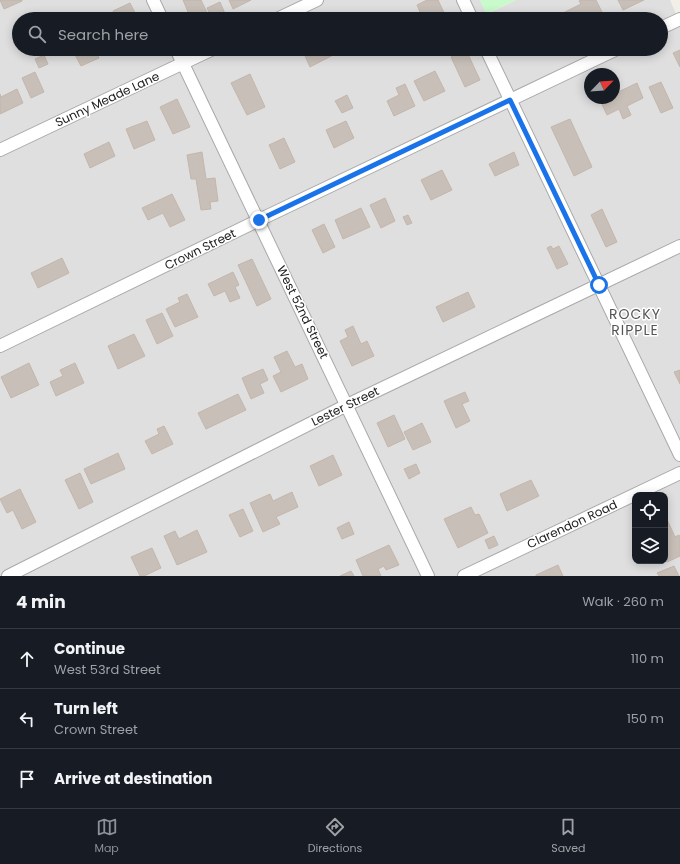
<!DOCTYPE html>
<html lang="en">
<head>
<meta charset="utf-8">
<style>
  :root { --surface:#171b24; --page:#242831; --text:#f1f3f6; --muted:#9ea1a6; --line:#363941; --accent:#8c9099 }
  body { margin:0; font-family:Poppins,sans-serif; background:var(--page); color:var(--text) }
  .controls { position:absolute; right:12px; bottom:12px; display:grid; overflow:hidden; border-radius:8px; box-shadow:0 2px 10px #0003 }
  .controls button { width:36px; height:36px; display:grid; place-items:center; padding:0; border:0; border-bottom:1px solid var(--line); background:var(--surface); color:var(--text); font:20px sans-serif }
  .compass { position:absolute; left:584px; top:68px; width:36px; height:36px; border-radius:50%; background:var(--surface); box-shadow:0 2px 10px #0003; rotate:65deg }
  .stop { position:absolute; width:12px; height:12px; margin:-9px; border:3px solid #1a73e8; border-radius:50%; background:#fff }
  .stop.end { background:#1a73e8; border-color:#fff; box-shadow:0 1px 4px #0008 }
  .list { margin:0; padding:0; list-style:none }
  h2 { display:flex; justify-content:space-between; align-items:center; height:52px; margin:0; padding:0 16px; font-size:17px }
  h2 small { font-size:13px; font-weight:400; color:var(--muted) }
  .list li { display:grid; grid-template-columns:26px 1fr auto; gap:12px; align-items:center; box-sizing:border-box; height:60px; padding:0 16px; border-top:1px solid var(--line) }
  .list b { display:block; font-size:15px; white-space:nowrap }
  .list p { margin:0; font-size:13px; white-space:nowrap; color:var(--muted) }
  .list em { font-size:13px; font-style:normal; color:var(--muted) }
  .icon { flex:none; width:22px; height:22px; fill:none; stroke:currentColor; stroke-width:2; stroke-linecap:round; stroke-linejoin:round }
  .map { position:relative; flex:none; width:680px; height:576px; overflow:hidden }
  .search { position:absolute; background:var(--surface); box-shadow:0 2px 10px #0003; left:12px; right:12px; top:12px; height:44px; display:flex; align-items:center; gap:10px; box-sizing:border-box; padding:0 14px; border-radius:22px; color:var(--muted); font-size:15px }
  .sheet { height:232px; background:var(--surface) }
  nav { display:flex; justify-content:space-around; align-items:center; box-sizing:border-box; height:56px; border-top:1px solid var(--line); background:var(--surface); font-size:11px; color:var(--muted) }
  nav a { display:grid; justify-items:center; gap:2px }
  nav .on { color:var(--accent) }
  .map>svg:first-child { display:block }
  .residential { fill:#e0dfdf; fill-rule:evenodd }
  .park { fill:#c8facc }
  .building { fill:#c7bfb8; stroke:#c4b6ab }
  .lines { fill:none; stroke-linecap:round; stroke-linejoin:round }
  .minor-casing { stroke:#a9a9a9; stroke-width:14 }
  .minor { stroke:#fff; stroke-width:12 }
  .route { stroke:#1a73e8; stroke-width:5 }
  .labels { text-anchor:middle; dominant-baseline:central; stroke-width:3; stroke-linejoin:round; paint-order:stroke }
  .street-label { font-size:12px; fill:#222; stroke:#fff }
  .quarter-label { font-size:14px; letter-spacing:1px; fill:#555; stroke:#fff }
</style>
</head>
<body>
<div class="map">
<svg width="680" height="576" viewBox="0 0 680 576">
  <rect width="100%" height="100%" fill="#f2efe9"/>
  <path class="residential" d="M 0,0 L 480,0 L 487,14 L 516,0 L 670,0 L 676,14 L 680,12 L 680,576 L 0,576 ZM 19,19 L 661,19 L 661,49 L 19,49 ZM 590,74 L 614,74 L 614,98 L 590,98 ZM 635,495 L 665,495 L 665,561 L 635,561 Z"/>
  <polygon class="park" points="480,0 516,0 486,14"/>
  <g class="building">
    <polygon points="0,0 22,0 22,1 4,9"/>
    <polygon points="183,0 201,0 210,19 191,19"/>
    <polygon points="229,0 251,0 233,9"/>
    <polygon points="427,0 438,0 446,17 441,19 423,19 417,5"/>
    <polygon points="581,0 596,0 604,16 597,19 561,19 559,15 581,4 579,1"/>
    <polygon points="618,0 644,0 623,10"/>
    <polygon points="220,2 226,16 219,19 212,19 207,8"/>
    <polygon points="130,3 138,19 117,19 113,11"/>
    <polygon points="77,49 95,49 99,58 81,66 73,51"/>
    <polygon points="302,49 335,49 337,53 310,67"/>
    <polygon points="514,49 527,49 517,54"/>
    <polygon points="466,50 480,80 465,87 451,57"/>
    <polygon points="680,50 680,67 673,53"/>
    <polygon points="44,55 48,64 39,68 35,59"/>
    <polygon points="435,71 445,91 424,101 414,81"/>
    <polygon points="35,72 44,92 31,98 22,78"/>
    <polygon points="250,74 265,107 247,115 231,83"/>
    <polygon points="661,82 673,108 661,113 649,87"/>
    <polygon points="637,83 643,98 627,106 631,115 623,119 619,109 607,115 599,98 614,98 614,94"/>
    <polygon points="405,84 415,106 394,116 387,101 399,95 396,88"/>
    <polygon points="17,89 23,103 0,114 0,94 1,97"/>
    <polygon points="347,95 353,108 342,113 335,101"/>
    <polygon points="177,99 190,127 173,134 160,107"/>
    <polygon points="570,119 592,167 574,176 551,127"/>
    <polygon points="147,121 155,140 134,149 126,129"/>
    <polygon points="346,121 354,138 334,148 326,130"/>
    <polygon points="284,138 295,162 280,169 269,145"/>
    <polygon points="109,142 115,156 90,168 84,154"/>
    <polygon points="202,152 206,179 215,178 218,201 210,202 211,209 201,210 196,179 191,179 187,155"/>
    <polygon points="514,152 519,165 495,176 489,164"/>
    <polygon points="442,170 452,190 431,200 421,180"/>
    <polygon points="172,194 185,220 170,227 163,213 148,220 142,208"/>
    <polygon points="385,198 395,221 381,228 370,205"/>
    <polygon points="361,208 370,227 343,239 335,220"/>
    <polygon points="602,209 617,242 606,247 591,215"/>
    <polygon points="408,215 412,223 407,225 403,217"/>
    <polygon points="324,224 335,247 323,253 312,230"/>
    <polygon points="551,246 553,249 559,246 568,264 557,269 547,248"/>
    <polygon points="62,258 69,273 38,288 31,273"/>
    <polygon points="252,259 271,299 257,306 238,265"/>
    <polygon points="233,272 239,285 235,287 240,298 230,302 225,291 214,296 208,284"/>
    <polygon points="468,292 475,307 443,322 436,307"/>
    <polygon points="187,294 198,317 175,327 166,309 180,302 178,298"/>
    <polygon points="162,313 173,336 157,344 146,320"/>
    <polygon points="353,326 361,344 367,341 374,356 352,366 340,341 348,337 345,330"/>
    <polygon points="134,334 145,356 118,369 108,346"/>
    <polygon points="287,351 295,367 302,364 308,379 281,392 273,376 281,372 274,357"/>
    <polygon points="29,363 39,385 11,398 1,377"/>
    <polygon points="75,363 84,383 56,396 50,382 63,376 60,370"/>
    <polygon points="263,369 268,380 260,384 264,393 251,399 242,378"/>
    <polygon points="680,370 680,384 674,372"/>
    <polygon points="465,392 469,401 462,404 470,421 456,428 444,401"/>
    <polygon points="238,394 246,410 206,429 198,413"/>
    <polygon points="394,415 405,439 388,447 377,423"/>
    <polygon points="422,423 431,442 413,450 404,432"/>
    <polygon points="164,426 173,444 152,454 145,441 159,434 157,429"/>
    <polygon points="118,453 125,469 91,484 84,469"/>
    <polygon points="333,455 342,475 319,486 310,466"/>
    <polygon points="416,464 420,473 409,479 404,469"/>
    <polygon points="80,473 93,502 79,509 65,480"/>
    <polygon points="531,480 539,496 507,511 500,494"/>
    <polygon points="20,489 36,522 22,529 13,510 7,513 0,499"/>
    <polygon points="292,492 298,507 276,517 280,524 263,532 250,503 270,494 273,501"/>
    <polygon points="471,507 475,515 479,514 488,533 458,548 444,519"/>
    <polygon points="243,509 253,531 240,537 229,515"/>
    <polygon points="665,515 675,537 679,535 680,537 680,556 667,562 665,559"/>
    <polygon points="349,522 354,534 342,539 337,528"/>
    <polygon points="197,530 207,552 177,565 164,536 175,531 179,539"/>
    <polygon points="494,536 498,545 489,549 485,540"/>
    <polygon points="389,545 399,565 386,570 384,566 378,569 381,576 363,576 356,560"/>
    <polygon points="152,548 161,568 144,576 140,576 131,557"/>
    <polygon points="558,565 563,576 536,576 536,575"/>
    <polygon points="674,566 679,576 659,576 657,573"/>
    <polygon points="351,571 354,576 340,576"/>
  </g>
  <g class="lines">
    <g class="minor-casing">
      <g id="minor">
        <polyline points="153,0 162,19"/>
        <polyline points="463,0 472,19"/>
        <polyline points="277,19 317,0"/>
        <polyline points="661,28 680,19"/>
        <polyline points="176,49 428,576"/>
        <polyline points="486,49 680,455"/>
        <polyline points="0,150 213,49"/>
        <polyline points="0,346 259,220 617,49"/>
        <polyline points="8,576 347,405 680,246"/>
        <polyline points="464,576 680,473"/>
      </g>
    </g>
    <use href="#minor" class="minor"/>
  </g>
  <g class="lines">
    <polyline class="route" points="259,220 510,100 599,285"/>
  </g>
  <g class="labels">
    <g class="street-label">
      <text transform="translate(107 99) rotate(-25)">Sunny Meade Lane</text>
      <text transform="translate(200 249) rotate(-26)">Crown Street</text>
      <text transform="translate(303 312) rotate(64)">West 52nd Street</text>
      <text transform="translate(345 406) rotate(-26)">Lester Street</text>
      <text transform="translate(572 524) rotate(-25)">Clarendon Road</text>
    </g>
    <g class="quarter-label">
      <text x="635" y="314">ROCKY<tspan x="635" dy="16">RIPPLE</tspan></text>
    </g>
  </g>
</svg>
<div class="controls">
<button><svg class="icon" aria-label="locate" viewBox="0 0 24 24"><circle cx="12" cy="12" r="6"/><path d="M12 2v4M12 18v4M2 12h4M18 12h4"/></svg></button>
<button><svg class="icon" aria-label="layers" viewBox="0 0 24 24"><path d="M12 4l9 5-9 5-9-5zM3 14l9 5 9-5"/></svg></button>
</div>
<svg class="compass" viewBox="-18 -18 36 36"><path d="M0-13l5 13h-10z" fill="#e53935"/><path d="M0 13l5-13h-10z" fill="#9ea1a6"/></svg>
<div class="stop" style="left:599px;top:285px"></div>
<div class="stop end" style="left:259px;top:220px"></div>
<div class="search"><svg class="icon" aria-label="search" viewBox="0 0 24 24"><circle cx="10" cy="10" r="6"/><path d="M15 15l6 6"/></svg>Search here</div>
</div>
<section class="sheet">
<h2>4 min<small>Walk · 260 m</small></h2>
<ul class="list">
<li><svg class="icon" aria-label="ahead" viewBox="0 0 24 24"><path d="M12 20V5M6 11l6-6 6 6"/></svg><div><b>Continue</b><p>West 53rd Street</p></div><em>110 m</em></li>
<li><svg class="icon" aria-label="left" viewBox="0 0 24 24"><path d="M17 20v-9H6M10 6l-5 5 5 5"/></svg><div><b>Turn left</b><p>Crown Street</p></div><em>150 m</em></li>
<li><svg class="icon" aria-label="arrive" viewBox="0 0 24 24"><path d="M6 21V4h12l-3 4 3 4H6"/></svg><div><b>Arrive at destination</b></div></li>
</ul>
</section>
<nav>
<a class="on"><svg class="icon" aria-label="map" viewBox="0 0 24 24"><path d="M3 6l6-2 6 2 6-2v14l-6 2-6-2-6 2zM9 4v14M15 6v14"/></svg>Map</a>
<a><svg class="icon" aria-label="directions" viewBox="0 0 24 24"><path d="M12 3l9 9-9 9-9-9zM9 14v-3h6M13 9l2 2-2 2"/></svg>Directions</a>
<a><svg class="icon" aria-label="saved" viewBox="0 0 24 24"><path d="M7 4h10v16l-5-4-5 4z"/></svg>Saved</a>
</nav>
</body>
</html>
